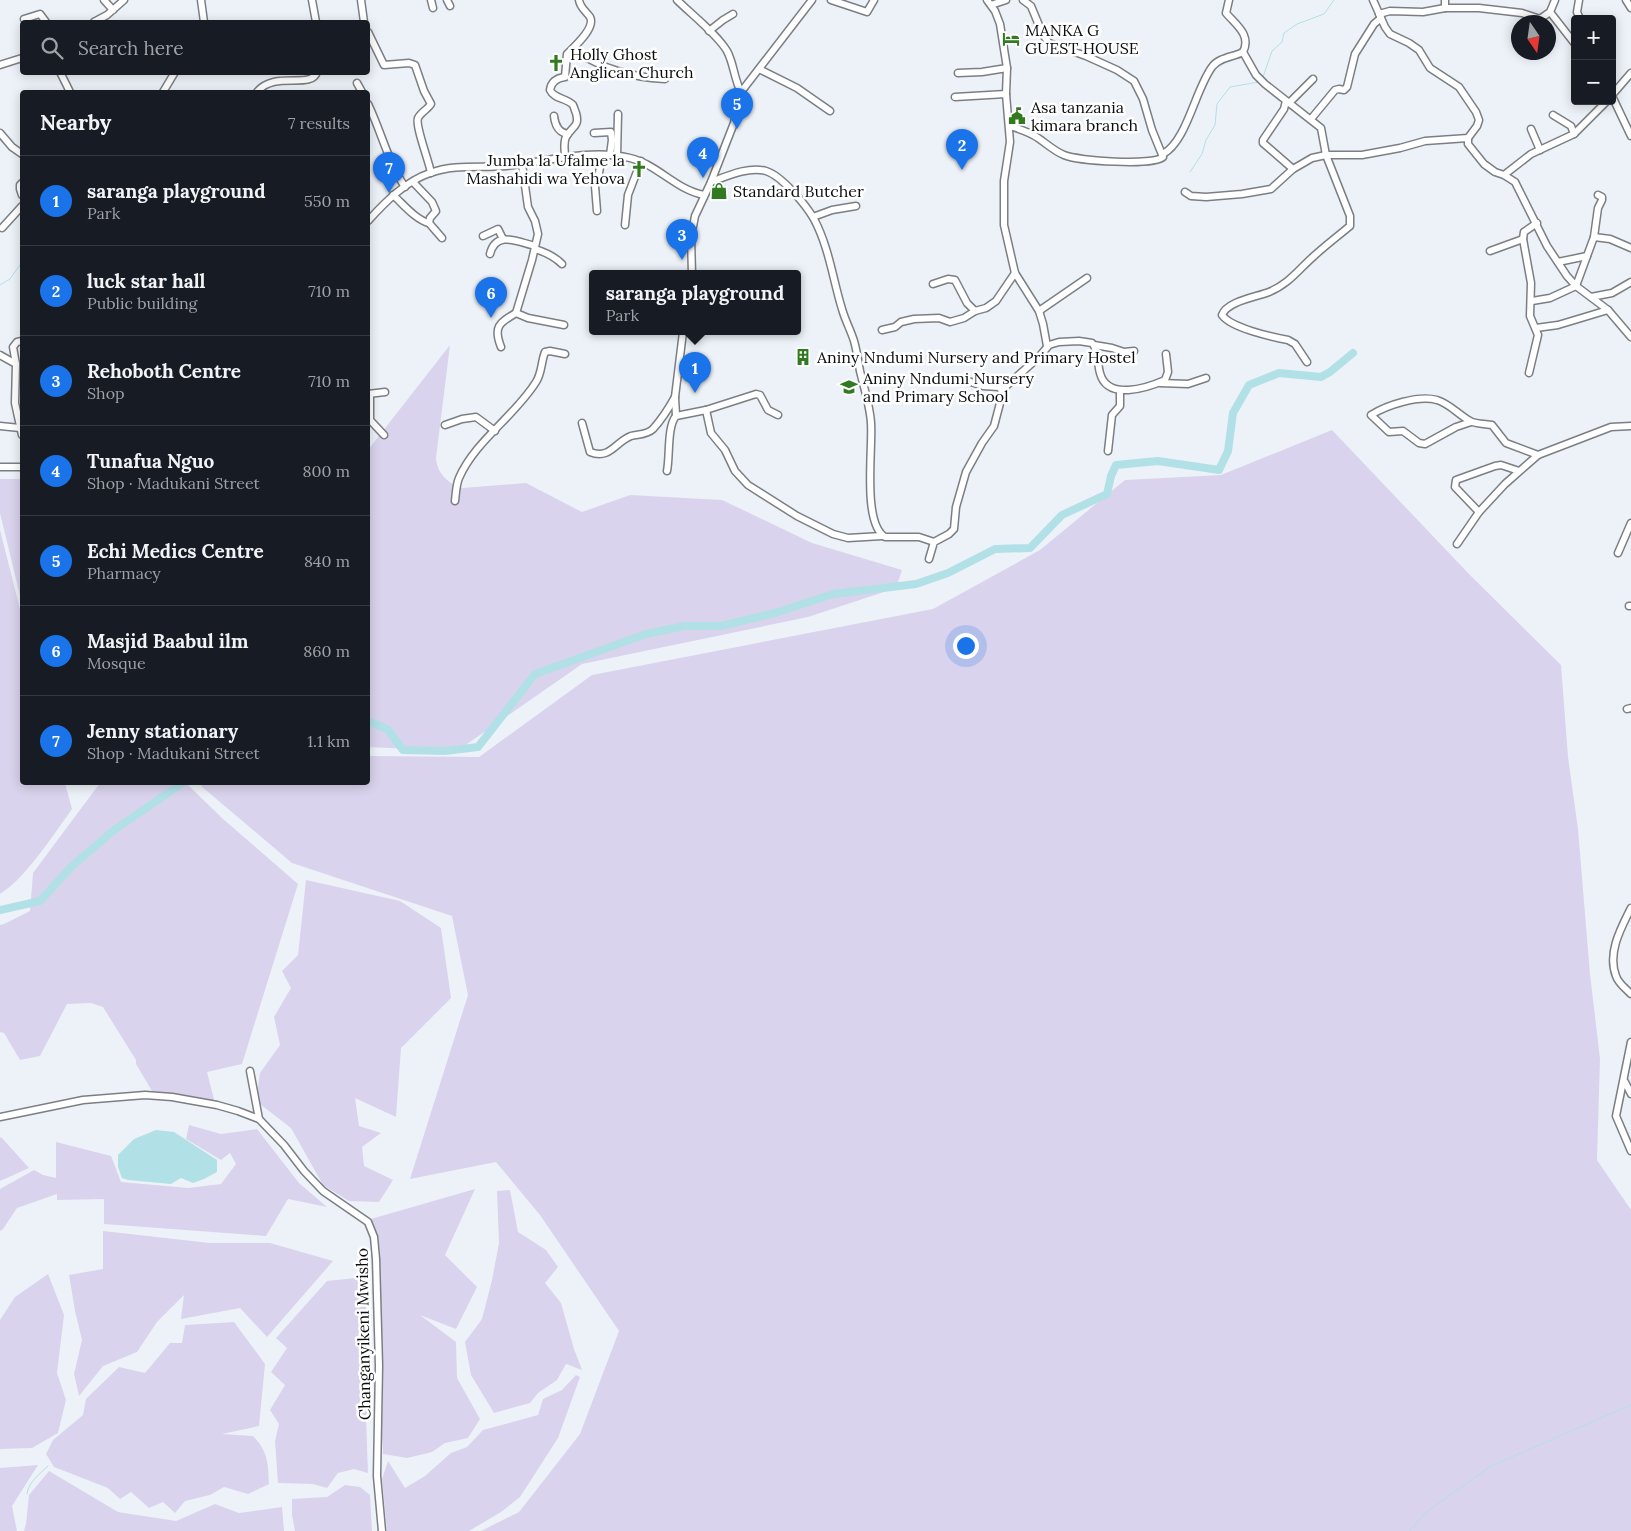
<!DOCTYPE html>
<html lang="en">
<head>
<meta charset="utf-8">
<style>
  :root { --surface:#171b24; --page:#20242c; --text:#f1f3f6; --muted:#9ea1a6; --line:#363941; --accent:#1a73e8 }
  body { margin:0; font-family:Lora,serif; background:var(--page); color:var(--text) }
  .controls { position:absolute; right:15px; top:15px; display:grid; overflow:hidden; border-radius:5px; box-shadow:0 2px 12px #0003 }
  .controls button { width:45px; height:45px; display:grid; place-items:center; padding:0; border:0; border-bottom:1px solid var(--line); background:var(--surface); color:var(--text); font:25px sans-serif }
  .compass { position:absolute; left:1511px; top:15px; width:45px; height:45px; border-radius:50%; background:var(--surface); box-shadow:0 2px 12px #0003; rotate:167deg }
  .you { position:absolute; left:965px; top:645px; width:18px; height:18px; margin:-12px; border:4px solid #fff; border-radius:50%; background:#1a73e8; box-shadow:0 0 0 8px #1a73e833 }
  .badge { display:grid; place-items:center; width:32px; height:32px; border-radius:50%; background:var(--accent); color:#fff; font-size:16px; font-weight:700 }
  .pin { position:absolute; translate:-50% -41px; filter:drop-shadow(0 1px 2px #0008) }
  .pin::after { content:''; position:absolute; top:26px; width:18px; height:15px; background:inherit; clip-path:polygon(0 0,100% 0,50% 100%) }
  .popup { position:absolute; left:589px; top:270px; width:212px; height:65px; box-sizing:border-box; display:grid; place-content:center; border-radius:5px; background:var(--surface); filter:drop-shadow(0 1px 4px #0005); font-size:16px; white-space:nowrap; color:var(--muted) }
  .popup b { font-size:19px; color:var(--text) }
  .popup::after { content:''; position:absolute; left:50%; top:100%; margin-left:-10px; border:10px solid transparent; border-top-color:var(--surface) }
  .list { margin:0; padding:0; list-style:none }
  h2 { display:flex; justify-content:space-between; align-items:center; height:65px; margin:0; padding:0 20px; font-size:21px }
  h2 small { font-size:16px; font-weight:400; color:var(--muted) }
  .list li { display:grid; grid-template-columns:32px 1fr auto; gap:15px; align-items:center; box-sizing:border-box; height:90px; padding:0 20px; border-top:1px solid var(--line) }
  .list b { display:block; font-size:19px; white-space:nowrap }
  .list p { margin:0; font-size:16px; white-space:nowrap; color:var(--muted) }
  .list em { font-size:16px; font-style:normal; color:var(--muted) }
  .icon { flex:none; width:28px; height:28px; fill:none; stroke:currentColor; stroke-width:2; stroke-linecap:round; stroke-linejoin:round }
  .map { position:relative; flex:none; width:1631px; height:1531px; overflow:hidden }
  .search { position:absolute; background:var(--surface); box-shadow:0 2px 12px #0003; left:20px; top:20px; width:350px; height:55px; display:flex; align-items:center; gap:12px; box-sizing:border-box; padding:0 18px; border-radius:5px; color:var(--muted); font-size:19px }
  .panel { position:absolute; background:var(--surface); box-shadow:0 2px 12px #0003; left:20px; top:90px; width:350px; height:695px; border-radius:5px }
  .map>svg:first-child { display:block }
  .green { fill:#dad3ed }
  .water { fill:#b2e0e7 }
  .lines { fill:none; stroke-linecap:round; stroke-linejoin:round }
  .stream { stroke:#b2e0e7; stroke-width:1 }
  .river { stroke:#b2e0e7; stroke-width:8 }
  .minor-casing { stroke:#7b7f84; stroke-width:9 }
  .minor { stroke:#fff; stroke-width:6 }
  .labels { text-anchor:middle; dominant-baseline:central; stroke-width:5; stroke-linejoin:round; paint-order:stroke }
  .poi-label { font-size:16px; fill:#0a0c0e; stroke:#fff; text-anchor:start }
  .street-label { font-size:16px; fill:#0a0c0e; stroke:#fff }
</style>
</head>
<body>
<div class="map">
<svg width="1631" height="1531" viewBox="0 0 1631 1531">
  <rect width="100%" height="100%" fill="#edf2f8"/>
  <g class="green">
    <path d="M 450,345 L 436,458 C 437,474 449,484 462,488 L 526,483 L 582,512 L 630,495 L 722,500 L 812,543 L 902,570 L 896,588 L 808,617 L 582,664 L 457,751 L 368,747 L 368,450 Z"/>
    <polygon points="1332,430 1468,573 1561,665 1568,757 1578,829 1590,974 1600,1059 1597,1160 1631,1210 1631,1531 481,1531 519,1512 580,1434 619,1331 540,1215 496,1162 410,1179 468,995 452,916 292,863 201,786 206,782 368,782 368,756 479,757 592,675 933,609 1040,550 1125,480 1221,475"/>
    <polygon points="0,479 22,479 22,604 0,513"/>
    <path d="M 0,530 L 22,617 L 22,782 L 65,783 L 72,809 C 54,834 25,879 0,894 Z"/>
    <polygon points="100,783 186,783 223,819 298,884 242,1064 207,1072 215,1103 155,1096 136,1064 136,1060 103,1007 91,1003 67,1004 40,1056 20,1060 4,1033 0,1032 0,925 4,924 30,911 33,873"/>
    <polygon points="306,880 400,901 441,928 451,998 401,1048 396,1117 355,1098 359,1126 381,1133 362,1147 364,1166 393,1180 379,1202 349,1201 323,1185 291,1128 256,1101 260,1073 280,1045 274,1017 291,988 282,971 298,955"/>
    <polygon points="189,1125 221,1134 257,1129 299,1183 327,1207 288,1199 266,1236 104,1224 104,1199 57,1200 57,1194 17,1208 3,1229 0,1231 0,1189 34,1170 43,1175 56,1178 56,1142 111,1156 121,1182 188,1188 221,1184 236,1164 230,1153 221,1160 186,1139"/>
    <polygon points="1,1137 29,1168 0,1181 0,1138"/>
    <polygon points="475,1189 445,1255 477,1287 456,1329 420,1315 456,1342 457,1378 480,1419 468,1438 445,1443 432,1452 407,1458 383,1454 376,1321 378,1246 371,1219"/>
    <polygon points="510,1190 518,1232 546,1250 558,1267 545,1283 561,1303 574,1349 582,1370 566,1364 557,1380 538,1393 530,1403 494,1413 471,1375 465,1342 482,1319 492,1280 499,1243 497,1191"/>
    <polygon points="103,1231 210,1243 270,1243 333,1261 267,1337 240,1308 181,1319 184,1295 157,1322 137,1352 103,1366 79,1396 74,1374 82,1340 75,1311 69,1275 103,1269"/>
    <polygon points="48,1274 64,1315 57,1373 66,1400 58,1433 32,1448 0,1449 0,1320 15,1297"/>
    <polygon points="365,1277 370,1387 366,1418 368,1473 354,1469 338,1473 327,1488 313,1484 278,1483 275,1441 279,1424 270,1410 285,1385 271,1372 287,1348 276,1338 327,1281"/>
    <path d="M 234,1322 L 265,1364 L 259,1426 L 222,1434 L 253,1436 C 268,1451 268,1464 269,1484 L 248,1494 L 224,1487 L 210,1495 L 185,1501 L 175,1513 L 163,1502 L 149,1508 L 131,1492 L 120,1499 L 108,1488 L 54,1467 L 46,1454 L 53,1440 L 83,1415 L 86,1399 L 119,1367 L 145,1373 L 170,1343 L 182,1343 L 185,1325 Z"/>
    <polygon points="576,1375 580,1377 558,1438 520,1497 501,1512 469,1531 387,1531 382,1479 388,1461 405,1488 425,1476 451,1453 467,1447 483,1430 538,1415 543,1399 562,1390"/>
    <polygon points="38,1465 12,1506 17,1531 0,1531 0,1468"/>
    <polygon points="49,1471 118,1512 176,1521 215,1504 239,1513 282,1507 284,1531 24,1531 26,1524 29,1495"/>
    <polygon points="345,1485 360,1487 370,1495 372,1531 295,1531 292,1515 292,1499 327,1497"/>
  </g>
  <polygon class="water" points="156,1130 174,1132 217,1160 217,1172 204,1179 193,1183 181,1178 171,1184 128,1180 122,1178 118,1167 118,1155 134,1139"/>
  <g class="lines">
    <g class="stream">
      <polyline points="1263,77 1272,51 1282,42 1284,33 1297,24 1324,14 1334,0"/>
      <polyline points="1190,172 1202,154 1206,140 1215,125 1217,104 1230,87 1259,82"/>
      <polyline points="0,285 10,279 22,262"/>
      <path d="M 27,1494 C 28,1482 40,1474 48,1466"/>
      <polyline points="1410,1531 1425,1513 1491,1466 1631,1405"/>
    </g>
    <g class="river">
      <polyline points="368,721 387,729 403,750 445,751 478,747 535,674 646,634 684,626 721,626 775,613 833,594 916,584 948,573 995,549 1030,548 1062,515 1107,494 1111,476 1116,465 1158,461 1219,470 1228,451 1233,413 1249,385 1279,373 1321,377 1330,372 1353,353"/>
      <polyline points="0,910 40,901 72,866 114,830 184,782"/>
    </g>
    <g class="minor-casing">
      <g id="minor">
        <polyline points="104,0 113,10"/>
        <polyline points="201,0 204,22"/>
        <polyline points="312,0 316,22"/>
        <polyline points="361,0 364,22"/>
        <polyline points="431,0 433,8"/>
        <polyline points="447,0 450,6"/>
        <path d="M 677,0 C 691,14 717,34 727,51 C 734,64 734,79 741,92"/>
        <polyline points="831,0 867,12 874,0"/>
        <polyline points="987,0 995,11 1000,24 1007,68 1006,94 1010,142 1004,181 1004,225 1015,273 1039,311 1043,324 1047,346"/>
        <path d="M 1229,0 L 1226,13 C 1235,24 1252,35 1243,52 L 1256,75 L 1265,84 L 1321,128 L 1326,155 L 1350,216 L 1350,226 C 1338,236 1326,245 1314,256 C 1299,269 1289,284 1269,292 C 1257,297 1227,301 1222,315 C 1231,328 1272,337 1288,340 L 1295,344 L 1307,362"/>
        <polyline points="1579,0 1577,12 1580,19"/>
        <polyline points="1626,0 1631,8"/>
        <polyline points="991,5 1006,0"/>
        <polyline points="1445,8 1445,0"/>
        <polyline points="1550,12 1575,44"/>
        <polyline points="1379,14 1390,11 1423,12 1445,8 1479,8 1522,13 1540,19 1550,12 1555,0"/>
        <polyline points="24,19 40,14 46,22"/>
        <polyline points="94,22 107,15 124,0"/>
        <polyline points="709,31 723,20 733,14"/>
        <path d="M 368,32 L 384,65 L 409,63 L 415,65 L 424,91 L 431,104 C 428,109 421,112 418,118 C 415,126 429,161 431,173"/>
        <path d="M 573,50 C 604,69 629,77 665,79"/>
        <polyline points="0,65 22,58"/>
        <polyline points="759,69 797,88 830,111"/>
        <polyline points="60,72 70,92"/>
        <polyline points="958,73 982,72 1007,68"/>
        <polyline points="357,83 362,92"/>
        <polyline points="163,92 175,72"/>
        <path d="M 257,92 C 275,70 311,90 317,72"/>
        <polyline points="1612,95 1631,73"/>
        <polyline points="1612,96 1631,136"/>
        <polyline points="955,97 1006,94"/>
        <polyline points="1286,101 1284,109 1263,140 1263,143 1293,169"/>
        <polyline points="1289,103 1313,79"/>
        <path d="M 368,104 C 381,131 388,162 405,187"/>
        <polyline points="1553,115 1571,126 1574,134"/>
        <path d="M 554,116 C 555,125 559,133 568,134"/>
        <polyline points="1311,119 1335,90 1339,89 1344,90 1347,87 1355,54 1374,24 1381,18"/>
        <path d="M 1010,126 C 1019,129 1030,132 1038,138 C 1047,144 1054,151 1064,155 C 1078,161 1154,166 1163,157 L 1152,130 L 1143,99 L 1134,81 L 1117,70 L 1086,56 L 1049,43 L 1043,35 L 1031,6 L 1023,0"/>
        <polyline points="1531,129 1540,150"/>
        <polyline points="0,133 12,147 22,154"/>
        <polyline points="594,133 611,132 612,140 610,155"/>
        <polyline points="1468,138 1468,144 1484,164 1495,172 1504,175 1515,182 1547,246 1567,276 1576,286 1608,310 1631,337"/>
        <path d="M 1163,154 C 1187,141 1195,90 1212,67 C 1219,57 1234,57 1243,52"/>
        <polyline points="617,156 618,114"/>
        <path d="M 565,157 C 565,150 563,143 566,137 C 572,126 580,127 576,113 C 575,111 574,107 573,105 C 567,98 554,99 550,90 C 551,82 557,78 565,77 L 567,54 C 574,47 596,28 590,17 C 586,11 580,8 579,0"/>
        <polyline points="1504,175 1531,154 1574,134 1607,101"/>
        <polyline points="413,182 432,202 436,211 430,218 429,223 442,238"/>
        <path d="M 711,182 C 727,176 749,166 766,171 C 782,176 806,205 814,219 C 829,247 833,280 842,309 C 845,320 851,331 854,341 C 857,351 858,361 860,371 C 864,388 870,406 871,423 C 873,448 862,523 885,537 L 919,537 L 934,542"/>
        <polyline points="22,183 20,185 20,189 22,195"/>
        <polyline points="1185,192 1191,196 1206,197 1242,194 1271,189 1293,169 1312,158 1326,155 1362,155 1400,148 1425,141 1468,138 1477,126 1479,120 1476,112 1459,87 1430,68 1419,50 1409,43 1390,34 1385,27 1373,0"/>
        <path d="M 393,195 C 403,204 416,220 429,223"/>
        <polyline points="597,211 595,186 599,173 602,155"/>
        <polyline points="813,217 832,210 856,206"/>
        <path d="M 368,221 C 385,202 406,181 430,173 C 455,164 480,168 506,166 C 546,162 589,148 630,158 C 657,164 676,190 704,195"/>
        <polyline points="625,225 628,195 641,161"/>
        <polyline points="2,228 22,206"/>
        <polyline points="483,236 498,229 503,239"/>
        <polyline points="1594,237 1610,239 1631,248"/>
        <path d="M 535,249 C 545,252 554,256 562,264"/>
        <polyline points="1490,251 1523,239"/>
        <path d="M 490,254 C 496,230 518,242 535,246"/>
        <polyline points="1558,262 1587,256"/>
        <polyline points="692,274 691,237 695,216 711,182 734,123 741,92 812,0"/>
        <polyline points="933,284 948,279 955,280 967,303 975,311"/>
        <polyline points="1591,297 1612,293 1631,282"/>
        <polyline points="1532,301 1550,298 1576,286 1594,237 1598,208 1602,200 1602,197 1598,195"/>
        <polyline points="1039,311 1087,278"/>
        <polyline points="516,313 528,318 564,325"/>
        <polyline points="1536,328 1558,325 1608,310"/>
        <polyline points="882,330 895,327 901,322 914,319 939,318 950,322 964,318 975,311 986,308 996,301 1015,273"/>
        <polyline points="1094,345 1112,348 1124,352 1134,351"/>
        <path d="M 501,347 C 493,327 499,323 516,313 L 532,260 L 538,234 L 535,221 L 528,207 L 522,164"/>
        <polyline points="0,355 16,364 15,403 22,435"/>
        <polyline points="16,364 13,347 17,342 22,341"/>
        <polyline points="1529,373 1538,335 1530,316 1531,283 1523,239 1524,232 1537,223"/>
        <polyline points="946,381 968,381 983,386 999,387 1002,391"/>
        <polyline points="1160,383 1188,384 1206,378"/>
        <polyline points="368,394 385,392"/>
        <polyline points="370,394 370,420 384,435"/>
        <polyline points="706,410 711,433 725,450 735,471 748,485 797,516 833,534 848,538 882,536"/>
        <polyline points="676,416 675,397 683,332"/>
        <path d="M 1471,422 L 1456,427 L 1425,444 L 1419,443 L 1403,431 L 1389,432 L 1371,415 C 1387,405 1418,395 1437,400 C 1450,404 1459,415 1470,421 C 1475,424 1486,424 1492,425 L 1506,443 L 1538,455"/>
        <path d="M 582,423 L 590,452 C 610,460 615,442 631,436 C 638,434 647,435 653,429 C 661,420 669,408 675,397"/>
        <polyline points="445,425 462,419 476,417 495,431"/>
        <polyline points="0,426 20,428"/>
        <polyline points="1108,451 1112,415 1120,406 1120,390"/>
        <polyline points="0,467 22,467"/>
        <path d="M 667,471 C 670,456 667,426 676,416 L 706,410 L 756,394 L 760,395 L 768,410 L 778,415"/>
        <path d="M 455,501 C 456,493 456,485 459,478 C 475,441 515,416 536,382 C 542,373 541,362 545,352 L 550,351 L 565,354"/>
        <polyline points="1479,512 1455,487 1456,480 1495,466 1501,465 1519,471"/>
        <polyline points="1457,544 1479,512 1505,484 1538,455 1611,427 1631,426"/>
        <polyline points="1618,553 1631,523"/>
        <path d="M 929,559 L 934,542 L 949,534 L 954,529 L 956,507 L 966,472 L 982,443 L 994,426 L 1004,388 L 1039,357 L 1049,345 L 1059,342 L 1079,341 L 1092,343 C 1099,350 1097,363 1100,373 C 1107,401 1147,388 1165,380 L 1168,372 L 1166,354"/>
        <polyline points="1629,606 1631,606"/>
        <polyline points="1627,709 1631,708"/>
        <path d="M 1631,908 C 1621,928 1607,953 1616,976 C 1618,983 1626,989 1631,994"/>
        <polyline points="1631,1042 1616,1116 1631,1151"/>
        <polyline points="250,1071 259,1119"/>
        <polyline points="1625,1082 1631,1094"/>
        <polyline points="0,1117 83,1100 145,1095 172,1097 217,1105 238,1111 259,1119 284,1145 304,1171 323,1191 368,1222 374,1237 376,1259 379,1366 377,1476 382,1531"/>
      </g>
    </g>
    <use href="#minor" class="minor"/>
  </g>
  <defs>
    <g id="hotel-bare" transform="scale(1.35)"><path d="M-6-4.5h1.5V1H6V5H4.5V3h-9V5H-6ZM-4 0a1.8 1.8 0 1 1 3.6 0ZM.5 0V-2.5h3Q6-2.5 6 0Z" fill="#317a1f" stroke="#fff" stroke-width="2.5" paint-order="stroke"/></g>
    <g id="church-bare" transform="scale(1.35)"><path d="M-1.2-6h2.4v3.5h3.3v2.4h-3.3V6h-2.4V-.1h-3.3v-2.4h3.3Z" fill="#317a1f" stroke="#fff" stroke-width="2.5" paint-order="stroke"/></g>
    <g id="civic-bare" transform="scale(1.35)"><path d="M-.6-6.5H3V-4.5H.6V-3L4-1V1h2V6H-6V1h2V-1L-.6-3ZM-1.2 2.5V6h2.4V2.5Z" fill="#317a1f" stroke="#fff" stroke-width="2.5" paint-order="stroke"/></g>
    <g id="shop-bare" transform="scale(1.35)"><path d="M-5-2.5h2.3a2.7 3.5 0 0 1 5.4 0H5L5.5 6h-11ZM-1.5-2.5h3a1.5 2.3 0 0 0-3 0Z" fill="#317a1f" stroke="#fff" stroke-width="2.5" paint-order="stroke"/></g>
    <g id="building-bare" transform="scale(1.35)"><path d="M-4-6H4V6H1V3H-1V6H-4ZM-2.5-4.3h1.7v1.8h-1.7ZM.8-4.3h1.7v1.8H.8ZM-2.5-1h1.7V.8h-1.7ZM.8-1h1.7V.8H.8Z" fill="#317a1f" stroke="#fff" stroke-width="2.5" paint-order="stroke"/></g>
    <g id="school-bare" transform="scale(1.35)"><path d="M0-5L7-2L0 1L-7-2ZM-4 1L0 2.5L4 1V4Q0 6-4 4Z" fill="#317a1f" stroke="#fff" stroke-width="2.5" paint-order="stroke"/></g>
  </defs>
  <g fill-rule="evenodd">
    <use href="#hotel-bare" x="1011" y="39"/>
    <use href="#church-bare" x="556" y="63"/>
    <use href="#civic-bare" x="1017" y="116"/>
    <use href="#church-bare" x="639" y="169"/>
    <use href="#shop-bare" x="719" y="191"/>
    <use href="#building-bare" x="803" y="357"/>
    <use href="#school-bare" x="849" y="387"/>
  </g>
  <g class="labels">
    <g class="poi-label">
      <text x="1025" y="30">MANKA G<tspan x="1025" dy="18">GUEST HOUSE</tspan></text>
      <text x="570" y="54">Holly Ghost<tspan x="570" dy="18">Anglican Church</tspan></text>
      <text x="1031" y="107">Asa tanzania<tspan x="1031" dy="18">kimara branch</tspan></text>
      <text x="625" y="160" text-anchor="end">Jumba la Ufalme la<tspan x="625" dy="18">Mashahidi wa Yehova</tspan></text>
      <text x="733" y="191">Standard Butcher</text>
      <text x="817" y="357">Aniny Nndumi Nursery and Primary Hostel</text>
      <text x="863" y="378">Aniny Nndumi Nursery<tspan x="863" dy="18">and Primary School</tspan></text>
    </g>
    <g class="street-label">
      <text transform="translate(363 1334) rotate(-91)">Changanyikeni Mwisho</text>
    </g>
  </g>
</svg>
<div class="controls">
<button>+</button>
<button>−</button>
</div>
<svg class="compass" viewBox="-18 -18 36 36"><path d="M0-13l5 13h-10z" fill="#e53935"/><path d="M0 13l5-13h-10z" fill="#9ea1a6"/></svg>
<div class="you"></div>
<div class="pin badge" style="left:695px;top:393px">1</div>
<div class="popup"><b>saranga playground</b>Park</div>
<div class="pin badge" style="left:962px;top:170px">2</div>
<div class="pin badge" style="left:682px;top:260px">3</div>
<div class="pin badge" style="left:703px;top:178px">4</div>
<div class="pin badge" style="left:737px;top:129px">5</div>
<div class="pin badge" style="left:491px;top:318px">6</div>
<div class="pin badge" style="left:389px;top:193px">7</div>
<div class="search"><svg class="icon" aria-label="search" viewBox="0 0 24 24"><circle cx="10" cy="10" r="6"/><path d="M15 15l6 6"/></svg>Search here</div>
<section class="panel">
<h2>Nearby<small>7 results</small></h2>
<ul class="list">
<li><span class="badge">1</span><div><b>saranga playground</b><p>Park</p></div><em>550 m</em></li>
<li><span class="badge">2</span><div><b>luck star hall</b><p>Public building</p></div><em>710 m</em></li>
<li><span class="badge">3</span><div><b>Rehoboth Centre</b><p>Shop</p></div><em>710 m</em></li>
<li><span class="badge">4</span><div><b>Tunafua Nguo</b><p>Shop · Madukani Street</p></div><em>800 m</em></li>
<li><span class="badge">5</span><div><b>Echi Medics Centre</b><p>Pharmacy</p></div><em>840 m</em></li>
<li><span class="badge">6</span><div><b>Masjid Baabul ilm</b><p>Mosque</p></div><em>860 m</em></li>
<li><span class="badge">7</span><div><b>Jenny stationary</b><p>Shop · Madukani Street</p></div><em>1.1 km</em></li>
</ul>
</section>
</div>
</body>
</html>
